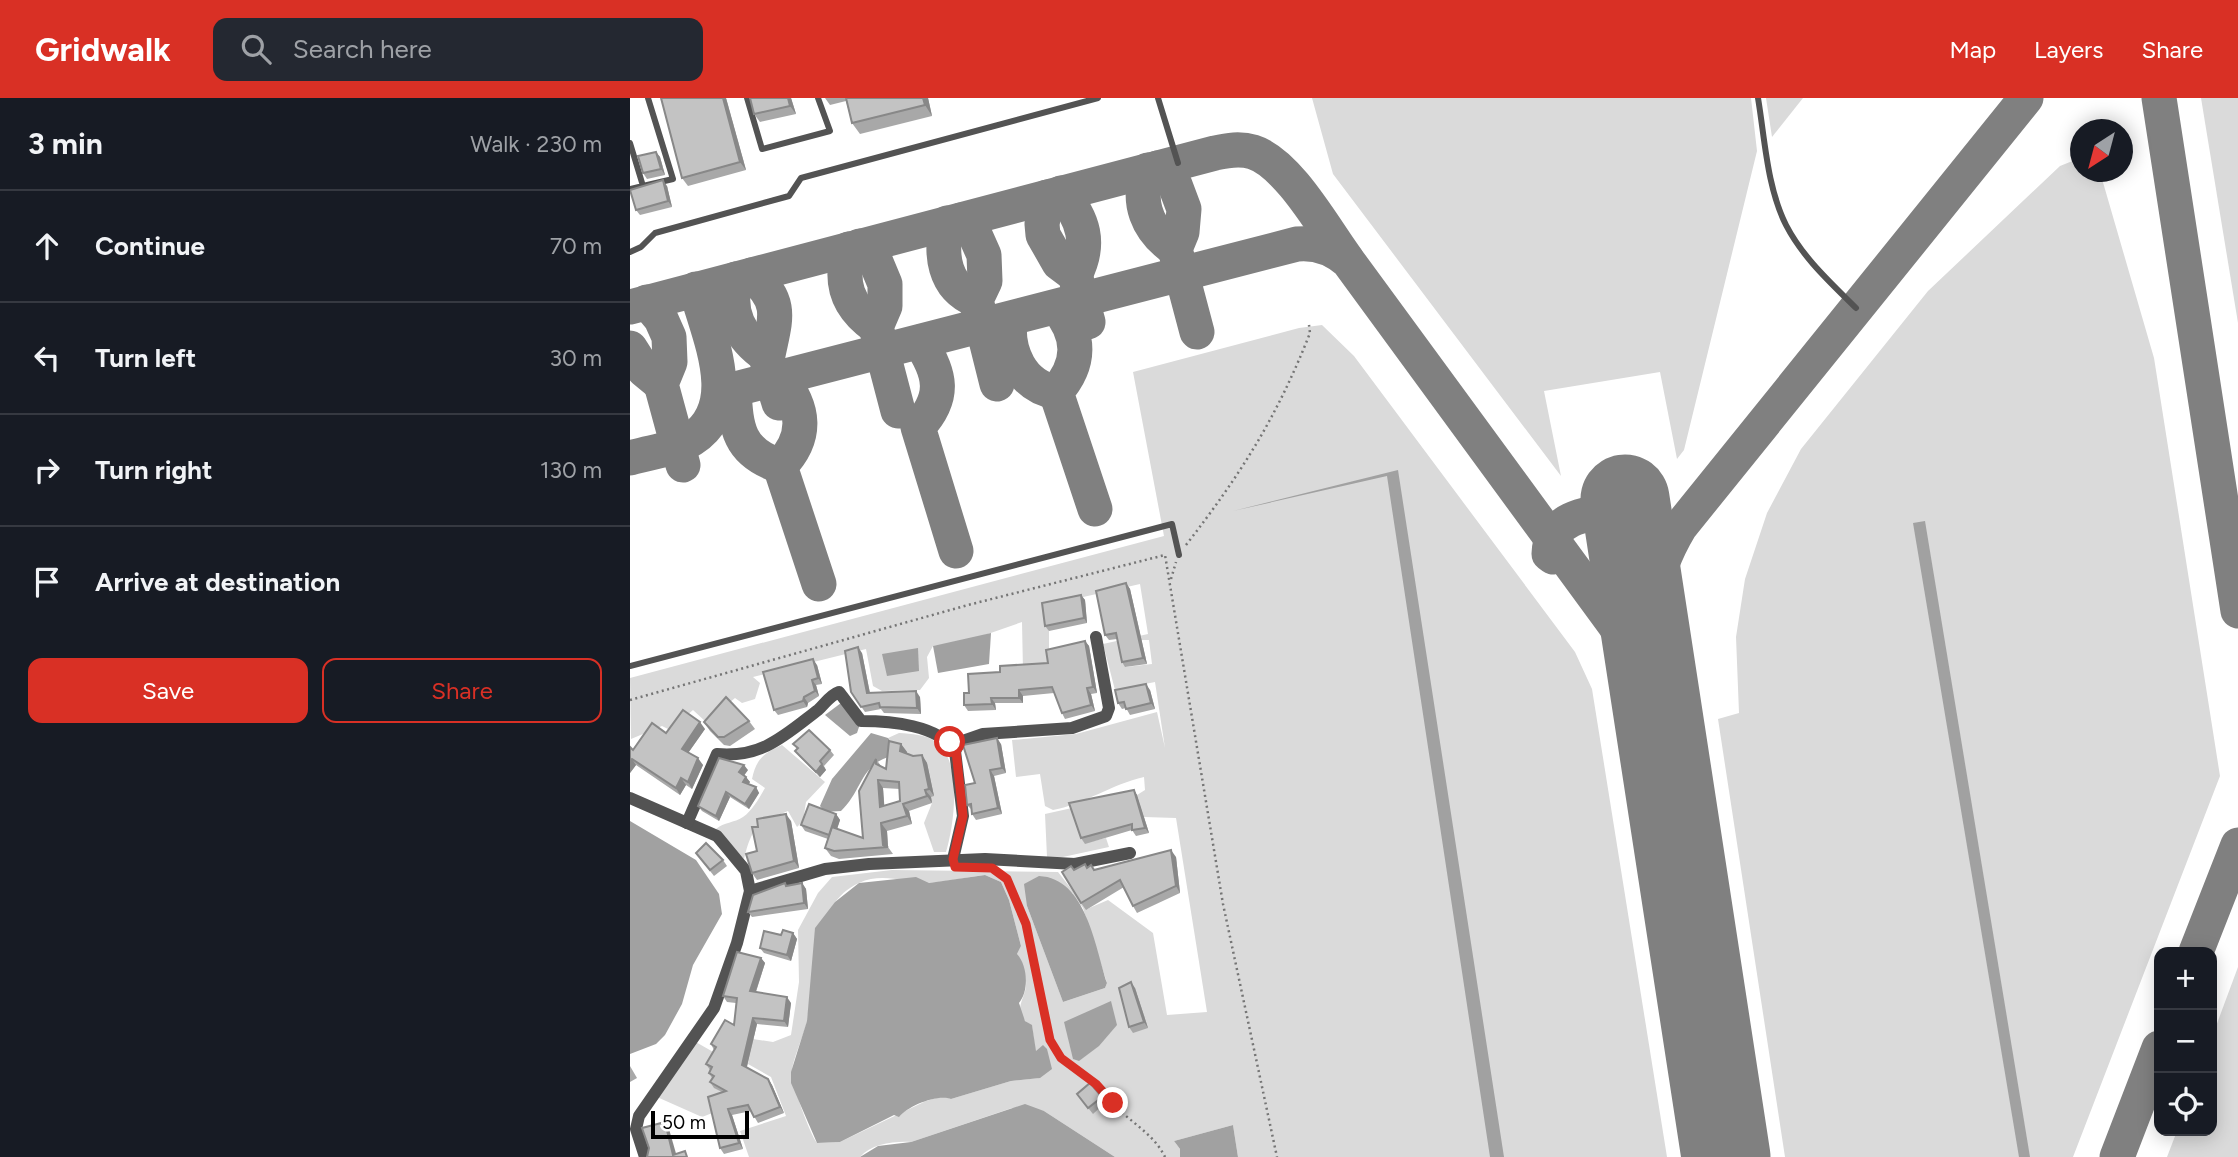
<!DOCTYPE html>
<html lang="en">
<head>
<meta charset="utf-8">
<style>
  :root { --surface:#171b24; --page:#242831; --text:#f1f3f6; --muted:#9ea1a6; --line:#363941; --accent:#d93025 }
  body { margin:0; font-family:Figtree,sans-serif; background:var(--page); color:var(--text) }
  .controls { position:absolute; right:21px; bottom:21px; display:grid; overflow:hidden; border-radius:14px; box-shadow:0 4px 18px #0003 }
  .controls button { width:63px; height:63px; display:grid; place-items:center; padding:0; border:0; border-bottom:2px solid var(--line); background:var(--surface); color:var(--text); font:35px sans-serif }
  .compass { position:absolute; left:1440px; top:21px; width:63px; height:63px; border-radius:50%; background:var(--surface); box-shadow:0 4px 18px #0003; rotate:216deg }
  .scale { position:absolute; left:21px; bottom:18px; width:98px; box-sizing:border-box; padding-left:7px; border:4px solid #000; border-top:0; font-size:19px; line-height:24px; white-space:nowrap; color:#000; -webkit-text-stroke:5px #fff; paint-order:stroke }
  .stop { position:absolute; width:21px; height:21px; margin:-16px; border:5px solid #d93025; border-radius:50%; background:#fff }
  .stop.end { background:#d93025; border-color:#fff; box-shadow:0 2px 7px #0008 }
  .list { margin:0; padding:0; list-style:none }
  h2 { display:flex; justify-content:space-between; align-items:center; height:91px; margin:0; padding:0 28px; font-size:30px }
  h2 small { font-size:23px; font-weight:400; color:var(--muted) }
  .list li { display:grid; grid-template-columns:46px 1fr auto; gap:21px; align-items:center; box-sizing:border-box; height:112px; padding:0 28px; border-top:2px solid var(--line) }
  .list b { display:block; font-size:26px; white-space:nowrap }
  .list em { font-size:23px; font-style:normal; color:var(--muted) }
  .actions { display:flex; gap:14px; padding:21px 28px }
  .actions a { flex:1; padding:16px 0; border:2px solid var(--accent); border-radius:14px; text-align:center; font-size:24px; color:var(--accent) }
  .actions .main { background:var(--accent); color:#fff }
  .icon { flex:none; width:38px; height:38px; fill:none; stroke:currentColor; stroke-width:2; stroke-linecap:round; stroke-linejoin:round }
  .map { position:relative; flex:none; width:1608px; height:1059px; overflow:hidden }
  header { display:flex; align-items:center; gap:42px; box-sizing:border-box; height:98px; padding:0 35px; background:var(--accent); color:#fff }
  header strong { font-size:33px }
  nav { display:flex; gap:38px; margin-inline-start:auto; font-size:24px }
  .search { width:490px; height:63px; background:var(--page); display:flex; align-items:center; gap:18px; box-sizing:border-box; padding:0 24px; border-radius:14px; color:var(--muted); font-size:26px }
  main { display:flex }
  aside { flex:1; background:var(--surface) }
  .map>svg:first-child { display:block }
  .green { fill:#dadada; fill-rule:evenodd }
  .water { fill:#a1a1a1 }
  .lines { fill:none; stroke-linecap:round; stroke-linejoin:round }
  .taxiway { stroke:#808080; stroke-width:35 }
  .runway { stroke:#808080; stroke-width:89 }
  .path { stroke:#757575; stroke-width:2.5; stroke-dasharray:2 3.5; stroke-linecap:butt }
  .lane { stroke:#535353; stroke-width:6 }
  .street { stroke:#535353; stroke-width:12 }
  .wall { fill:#a8a8a8; fill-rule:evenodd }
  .shaded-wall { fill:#888 }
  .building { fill:#c3c3c3; stroke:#888; stroke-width:2; fill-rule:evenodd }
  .route { stroke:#d93025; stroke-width:9 }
</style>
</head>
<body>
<header>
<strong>Gridwalk</strong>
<div class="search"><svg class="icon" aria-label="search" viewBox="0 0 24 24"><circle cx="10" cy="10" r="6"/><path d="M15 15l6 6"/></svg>Search here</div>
<nav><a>Map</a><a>Layers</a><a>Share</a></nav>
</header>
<main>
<aside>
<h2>3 min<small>Walk · 230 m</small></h2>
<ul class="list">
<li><svg class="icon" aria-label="ahead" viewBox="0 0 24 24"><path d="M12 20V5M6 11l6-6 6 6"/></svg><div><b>Continue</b></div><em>70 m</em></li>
<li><svg class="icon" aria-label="left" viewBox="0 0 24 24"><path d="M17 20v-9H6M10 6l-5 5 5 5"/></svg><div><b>Turn left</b></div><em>30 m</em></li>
<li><svg class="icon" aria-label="right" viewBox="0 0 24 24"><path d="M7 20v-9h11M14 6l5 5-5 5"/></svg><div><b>Turn right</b></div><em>130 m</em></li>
<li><svg class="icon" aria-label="arrive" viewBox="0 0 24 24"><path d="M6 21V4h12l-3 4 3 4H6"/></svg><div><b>Arrive at destination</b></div></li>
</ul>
<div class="actions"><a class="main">Save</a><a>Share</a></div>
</aside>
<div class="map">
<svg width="1608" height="1059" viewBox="0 0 1608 1059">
  <rect width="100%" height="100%" fill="#fff"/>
  <g class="green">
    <polygon points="682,0 1121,0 1127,53 1054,352 1047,361 1030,274 914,293 931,378 703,76"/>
    <polygon points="1136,0 1173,0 1142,39"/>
    <polygon points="1571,0 1608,0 1608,225"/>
    <polygon points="1450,60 1450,74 1470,74 1524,260 1590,678 1443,1059 1155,1059 1088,621 1109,615 1106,539 1115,481 1137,415 1171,351 1298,193 1430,68"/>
    <path d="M 692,227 L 724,258 L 945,554 L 962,591 L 1037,1059 L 608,1059 L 603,1027 L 544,1043 L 550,1051 L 550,1059 L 485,1059 L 414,1013 L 382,1010 L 281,1044 C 264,1043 241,1046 230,1059 L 119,1059 L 110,1033 L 156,1018 L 141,979 L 118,966 L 123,941 L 143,944 L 161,937 L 169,884 L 168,832 L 188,795 L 202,779 L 262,772 L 428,774 L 457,811 L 478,802 L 523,835 L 537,917 L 577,914 L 546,720 L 514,719 L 507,697 L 515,692 L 514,679 C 482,686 455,706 423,712 L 415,708 L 410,676 L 386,679 L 382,642 L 446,636 L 527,614 L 535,650 L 525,584 L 485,592 L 473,546 L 518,536 L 510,486 L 414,508 L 419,533 L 419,569 L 393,573 L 392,524 L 332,545 L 303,548 L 297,559 L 299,580 L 290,592 L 252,593 L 243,588 L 236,551 L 123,579 L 130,585 L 125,601 L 112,605 L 105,600 L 76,624 L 63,612 L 40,632 L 32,628 L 1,641 L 0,580 L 534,438 L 503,274 L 669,230 ZM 512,542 L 519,542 L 522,566 L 496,569 L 491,545 ZM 355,777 L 371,784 L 379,802 L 391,848 L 387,856 C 389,864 395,874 396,883 C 398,900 378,913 402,928 L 409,980 L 381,983 L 321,1001 L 313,998 L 296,1003 L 210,1044 L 187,1045 C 180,1036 162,987 162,975 C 161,966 174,936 177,924 C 184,881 181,806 229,785 C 253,774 275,785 298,785 C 316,784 336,779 355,777 ZM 442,795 L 453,810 L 477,885 L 475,890 L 433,904 L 397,808 Z"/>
    <path d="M 269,635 C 282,636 295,636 306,644 C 333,663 324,728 316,754 L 304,754 L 294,725 L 302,705 L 288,666 L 258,640 Z"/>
    <path d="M 152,647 L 195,684 L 176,704 L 173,723 L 167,729 L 158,713 C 127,725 122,729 114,761 L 86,731 C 94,724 104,725 113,719 C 123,712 129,700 135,690 L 122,681 C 126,661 134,655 152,647 Z"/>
    <polygon points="442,710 455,745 476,740 479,749 419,762 417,759 415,716"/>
    <polygon points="1608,869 1608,1059 1537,1059 1547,1033 1582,1033 1582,939"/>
    <polygon points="64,943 92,959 100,999 85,1014 72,1019 27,999"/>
  </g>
  <g class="water">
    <polygon points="768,372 874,1059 860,1059 757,378 603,413"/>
    <polygon points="1295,423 1400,1059 1389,1059 1283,425"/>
    <polygon points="361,535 359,566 308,575 303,548"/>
    <polygon points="288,550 289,573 257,578 252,556"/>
    <polygon points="211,605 230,626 227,635 220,638 195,617"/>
    <path d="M 241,635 L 258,640 L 265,648 L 263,658 C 231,664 233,692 211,713 L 195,714 L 190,708 L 202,681 Z"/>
    <polygon points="0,723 66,762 89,796 92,816 63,867 52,906 35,937 26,946 0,956"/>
    <path d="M 355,777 L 371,784 L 379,802 L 391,848 L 387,856 C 398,868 399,893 389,905 L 395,923 L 402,927 L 406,953 L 413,947 L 417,951 L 422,971 L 410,980 L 381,983 L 321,1001 C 307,996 278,1008 269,1019 L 264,1017 L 210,1044 L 187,1045 L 161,985 L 161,974 L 177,923 L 185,830 L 205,804 L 229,785 L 286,779 L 299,785 Z"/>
    <path d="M 409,778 C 456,780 465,848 477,885 L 475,890 L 433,904 L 397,808 L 394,786 Z"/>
    <polygon points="481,903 487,927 469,948 449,963 443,961 434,924"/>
    <polygon points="395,1006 414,1013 485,1059 230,1059 248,1048 281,1044"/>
    <polygon points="603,1027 608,1059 550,1059 550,1051 544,1043"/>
  </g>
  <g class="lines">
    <g class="taxiway">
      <polyline points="1529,0 1608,513"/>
      <polyline points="528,70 545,87 554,111 552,134 545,151 567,234"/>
      <path d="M 518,72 C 506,104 517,132 545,151"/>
      <path d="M 431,95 C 454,121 461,146 445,177"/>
      <polyline points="417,99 412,126 413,137 429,165 445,177 458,224"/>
      <polyline points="331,122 346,139 354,157 355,183 346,202 367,286"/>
      <path d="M 317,125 C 310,155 313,189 346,202"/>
      <polyline points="230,148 245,162 255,186 255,208 246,229 268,313"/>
      <path d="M 219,151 C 209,184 217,209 246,229"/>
      <path d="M 122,177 C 154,204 145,222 138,257 C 135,269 146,293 149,305"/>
      <path d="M 106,181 C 96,213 110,240 137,258"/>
      <polyline points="17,204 31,221 39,239 40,264 31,286 53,367"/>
      <path d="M 0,209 L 585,55 C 598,52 610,50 623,54 C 658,65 694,130 716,160"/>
      <path d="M 427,209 C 451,238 451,266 426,294 L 465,411"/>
      <path d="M 380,221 C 376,253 391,288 426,294"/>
      <path d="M 290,244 C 311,276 316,299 288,329 L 326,453"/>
      <polyline points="0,250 14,272 31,286"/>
      <path d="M 150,280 C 175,310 178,339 150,368 L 189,486"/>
      <path d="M 104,292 C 106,330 108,354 150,368"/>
      <path d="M 90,295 L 667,146 C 687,144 703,150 718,163 L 984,526 L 1007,561 L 1028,612"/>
      <path d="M 0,360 C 19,354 45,352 62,341 C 113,308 78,237 66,191"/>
      <path d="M 923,459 L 919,456 C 920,415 966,415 996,410"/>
      <path d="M 1025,584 C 1019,521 1016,486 1050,429 L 1396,0"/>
      <polyline points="1566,854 1608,747"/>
      <polyline points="1487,1059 1529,950"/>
    </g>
    <polyline class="runway" points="995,401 1096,1059"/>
    <g class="path">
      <path d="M 556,447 C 611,376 647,319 680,235 L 679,227"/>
      <polyline points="541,481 546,464"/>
      <polyline points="0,602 338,507 535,457 593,806 647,1059"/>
      <path d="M 369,775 C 405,801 405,901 420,942 C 429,964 449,970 466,986 C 472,991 477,999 483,1006 C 500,1024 524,1036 535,1059"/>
    </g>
    <g class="lane">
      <polyline points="117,0 132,51 200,33 188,0"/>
      <polyline points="528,0 548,65"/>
      <path d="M 1128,0 C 1135,42 1137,89 1156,127 C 1173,160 1201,185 1226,210"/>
      <polyline points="0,45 13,88 0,91"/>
      <polyline points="13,88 43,81 18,0"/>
      <polyline points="0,154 11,149 25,135 159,98 171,80 468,0"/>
      <polyline points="0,568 542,426 549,457"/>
    </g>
    <g class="street">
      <polyline points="325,653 330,644 353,636 442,630 476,618 479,610 466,539"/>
      <polyline points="0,700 87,738 116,773 120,793 107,845 84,910 9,1018 6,1031 15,1059"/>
      <path d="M 57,725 L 87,656 C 132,660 154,638 188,612 C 195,606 200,597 209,594 L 231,623 C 260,623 309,627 325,653 L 333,718 L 323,761"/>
      <polyline points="120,793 195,771 239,766 355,761 445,766 500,755"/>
    </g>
  </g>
  <g class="wall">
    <polygon points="31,0 96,0 116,72 58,88 52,80"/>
    <polygon points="161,0 166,16 130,24 124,16"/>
    <polygon points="195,0 298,0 302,18 230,36 222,25 216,3 200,7"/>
    <polygon points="26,54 30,59 35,77 17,81 13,75"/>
    <polygon points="37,88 42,109 10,117 6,112"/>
    <polygon points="496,485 500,491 517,566 495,569 492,564 487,541 479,542 475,537"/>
    <polygon points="451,497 455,502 457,525 419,533 415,528"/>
    <polygon points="455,543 459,548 467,595 461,596 465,613 435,621 432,615 424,595 393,598 393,605 365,605 366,612 338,613 334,607 339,595 370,574 418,565"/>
    <polygon points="232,555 240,595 290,599 291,616 254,615 251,611 235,614 221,594"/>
    <polygon points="187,567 192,586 186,587 189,598 178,605 177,609 148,617 144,612"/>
    <polygon points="520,592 525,611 500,617 496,610 492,611 488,605"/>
    <polygon points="119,623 125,631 100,648 94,647 80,633 74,624"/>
    <polygon points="75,631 58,655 73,667 62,691 56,687 50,697 6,667 0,675 3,652 36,635"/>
    <polygon points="163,646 200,652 204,657 194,668 196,672 190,679 169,658 165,653 167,651"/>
    <path d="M 271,646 L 277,654 L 276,656 L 283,658 L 292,657 L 297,665 L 304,698 L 301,699 L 302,705 L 279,713 L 282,726 L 257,733 L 258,749 L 263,756 L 209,761 L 201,758 L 195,750 L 198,741 L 175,733 L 171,727 L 206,716 L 210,722 L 207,731 L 233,740 L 246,661 L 251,668 L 256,671 ZM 253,690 L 270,691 L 270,703 L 254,708 Z"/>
    <polygon points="371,646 376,675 364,678 372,716 346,722 342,716 342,712 337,707 345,685"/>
    <polygon points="118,672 114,677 120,684 118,686 126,689 129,695 119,711 100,699 89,723 72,713 68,708"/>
    <polygon points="504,692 507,697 519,735 506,738 502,732 455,746 451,740"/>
    <polygon points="161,723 169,770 127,782 122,775 127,753"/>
    <polygon points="66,755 93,762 97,768 84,778"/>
    <polygon points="546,759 550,795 507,815 503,808 494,789 456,812 451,805 444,772 457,770 464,772"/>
    <polygon points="155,785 157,788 172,785 176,791 178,811 122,819 118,814"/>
    <polygon points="163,835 167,841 161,863 134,855 130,850"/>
    <polygon points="131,860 135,865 126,894 161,905 158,929 127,926 117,969 138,981 142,987 154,1015 128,1025 121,1013 102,1017 113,1051 94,1056 90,1050 92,994 84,990 80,984 82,980 79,975 80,972 76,966 84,952 81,946 104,927 106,905 97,904 93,898"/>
    <polygon points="505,890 518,930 503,935 499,929"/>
    <polygon points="0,968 7,980 0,984"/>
    <polygon points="447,996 472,999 476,1004 463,1016"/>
  </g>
  <g class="shaded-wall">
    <polygon points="93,0 96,0 116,72 110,64"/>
    <polygon points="158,0 161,0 166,16 160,8"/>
    <polygon points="293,0 298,0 302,18 295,7"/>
    <polygon points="26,54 30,59 35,77 31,71"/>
    <polygon points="33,82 37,88 42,109 38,103"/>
    <polygon points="496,485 500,491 517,566 513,560"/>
    <polygon points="451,497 455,502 457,525 454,520"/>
    <polygon points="455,543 459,548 467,595 463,589"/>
    <polygon points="228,549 232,555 241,601 237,595"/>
    <polygon points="183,561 187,567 192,586 188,580"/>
    <polygon points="182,582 186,587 189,598 185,593"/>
    <polygon points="516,586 520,592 525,611 521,605"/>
    <polygon points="457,590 461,596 465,613 461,607"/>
    <polygon points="389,592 393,598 393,605 389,600"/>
    <polygon points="286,593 290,599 291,616 287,610"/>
    <polygon points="174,599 178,605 177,609 173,603"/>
    <polygon points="361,600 365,605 366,612 362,606"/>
    <polygon points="70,624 75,631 56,658 52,651"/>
    <polygon points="367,640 371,646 376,675 372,670"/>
    <polygon points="271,646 277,654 276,661 270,653"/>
    <polygon points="292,657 297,665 304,698 299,691"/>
    <polygon points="68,660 73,667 62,691 58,684"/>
    <polygon points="2,661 6,667 0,675 0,663"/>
    <polygon points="192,666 196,672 190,679 186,674"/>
    <polygon points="114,667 118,672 113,679 109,674"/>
    <polygon points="360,672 364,678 372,716 368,710"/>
    <polygon points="116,679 120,684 117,689 113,684"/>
    <polygon points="51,680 56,687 50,697 46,690"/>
    <polygon points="248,682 253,690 255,717 250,709"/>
    <polygon points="126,689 129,695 119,711 115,706"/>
    <polygon points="295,692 301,699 302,705 297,698"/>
    <polygon points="504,692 507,697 519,735 515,730"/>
    <polygon points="96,694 100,699 89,723 86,718"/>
    <polygon points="273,706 279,713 282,726 277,718"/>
    <polygon points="156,716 161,723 169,770 164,763"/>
    <polygon points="206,716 210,722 203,743 199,737"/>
    <polygon points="251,725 257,733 258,749 253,747"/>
    <polygon points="541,752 546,759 550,795 546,788"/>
    <polygon points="172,785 176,791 178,811 174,805"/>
    <polygon points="163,835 167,841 161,863 157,857"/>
    <polygon points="131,860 135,865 124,899 120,893"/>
    <polygon points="501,884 505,890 518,930 514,924"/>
    <polygon points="157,899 161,905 158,929 154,923"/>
    <polygon points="123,920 127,926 116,972 112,967"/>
    <polygon points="138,981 142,987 154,1015 150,1009"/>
    <polygon points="98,1011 102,1017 113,1051 109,1045"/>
    <polygon points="35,1024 39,1031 47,1059 43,1057"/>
  </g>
  <g class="building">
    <polygon points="31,0 93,0 110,64 52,80"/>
    <polygon points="120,0 158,0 160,8 124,16"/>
    <polygon points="216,0 293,0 295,7 222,25"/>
    <polygon points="26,54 31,71 13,75 8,58"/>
    <polygon points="33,82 38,103 6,112 0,92"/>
    <polygon points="496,485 513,560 492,564 486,535 475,537 466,493"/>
    <polygon points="451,497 454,520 415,528 412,505"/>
    <polygon points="455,543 463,589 457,590 461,607 432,615 422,589 389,592 389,600 361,600 362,606 334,607 334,595 339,595 338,576 370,574 370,568 418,565 416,552"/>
    <polygon points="228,549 237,595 286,593 287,610 250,609 249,605 231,609 221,594 215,553"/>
    <polygon points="183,561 188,580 182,582 185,593 174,599 173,603 144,612 133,574"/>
    <polygon points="516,586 521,605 496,611 494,604 488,605 485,592"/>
    <polygon points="96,599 119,623 94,639 88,639 74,624"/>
    <polygon points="53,612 70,624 52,651 68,660 58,684 51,680 46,690 2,661 0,663 0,649 3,652 22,625 36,635"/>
    <polygon points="179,632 200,652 190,663 192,666 186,674 165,653 168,650 163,646"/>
    <polygon points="367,640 372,670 360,672 368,710 342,716 341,706 337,707 335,687 345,685 333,647"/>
    <path d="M 259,643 L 271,646 L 270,653 L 283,658 L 292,657 L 299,691 L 295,692 L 297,698 L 273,706 L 277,718 L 251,725 L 253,747 L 258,749 L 204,753 L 195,750 L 202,729 L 233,740 L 229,693 L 246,661 L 246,666 L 256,671 ZM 248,682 L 269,684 L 270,703 L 250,709 Z"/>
    <polygon points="89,660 114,667 109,674 116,679 113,684 126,689 115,706 96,694 86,718 68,708"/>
    <polygon points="504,692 515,730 502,732 502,726 451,740 439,705"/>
    <polygon points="179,706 206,716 199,737 171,727"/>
    <polygon points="156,716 164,763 122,775 116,756 127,753 122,729 128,729 127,721"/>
    <polygon points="76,745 93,762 80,772 66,755"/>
    <polygon points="541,752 546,788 503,808 490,782 451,805 432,774 441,768 444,772 455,766 457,770 461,767 464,772"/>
    <polygon points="155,785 156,788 172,785 174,805 118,814 123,797"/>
    <polygon points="153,832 163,835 157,857 130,850 134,833 151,837"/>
    <polygon points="107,854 131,860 120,893 157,899 154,923 123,920 112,967 138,981 150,1009 124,1019 118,1007 98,1011 109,1045 90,1050 78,999 96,993 80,984 84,978 79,975 82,969 76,966 86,949 81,946 95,922 104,927 107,900 93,898"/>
    <polygon points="501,884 514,924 499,929 489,890"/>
    <polygon points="460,985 472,999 458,1010 447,996"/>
    <polygon points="35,1024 43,1057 55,1053 57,1059 17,1059 19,1050 12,1030"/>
  </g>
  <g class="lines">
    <polyline class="route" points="320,644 326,653 333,718 323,761 325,769 362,770 377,781 396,826 420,942 431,960 466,986 483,1005"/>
  </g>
</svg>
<div class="controls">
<button>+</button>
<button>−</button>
<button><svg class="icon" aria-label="locate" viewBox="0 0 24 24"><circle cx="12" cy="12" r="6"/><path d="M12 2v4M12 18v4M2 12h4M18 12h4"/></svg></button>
</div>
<svg class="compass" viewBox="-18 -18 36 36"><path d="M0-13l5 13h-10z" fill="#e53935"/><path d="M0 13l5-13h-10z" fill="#9ea1a6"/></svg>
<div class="scale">50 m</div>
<div class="stop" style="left:320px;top:644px"></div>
<div class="stop end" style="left:483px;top:1005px"></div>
</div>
</main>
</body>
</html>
